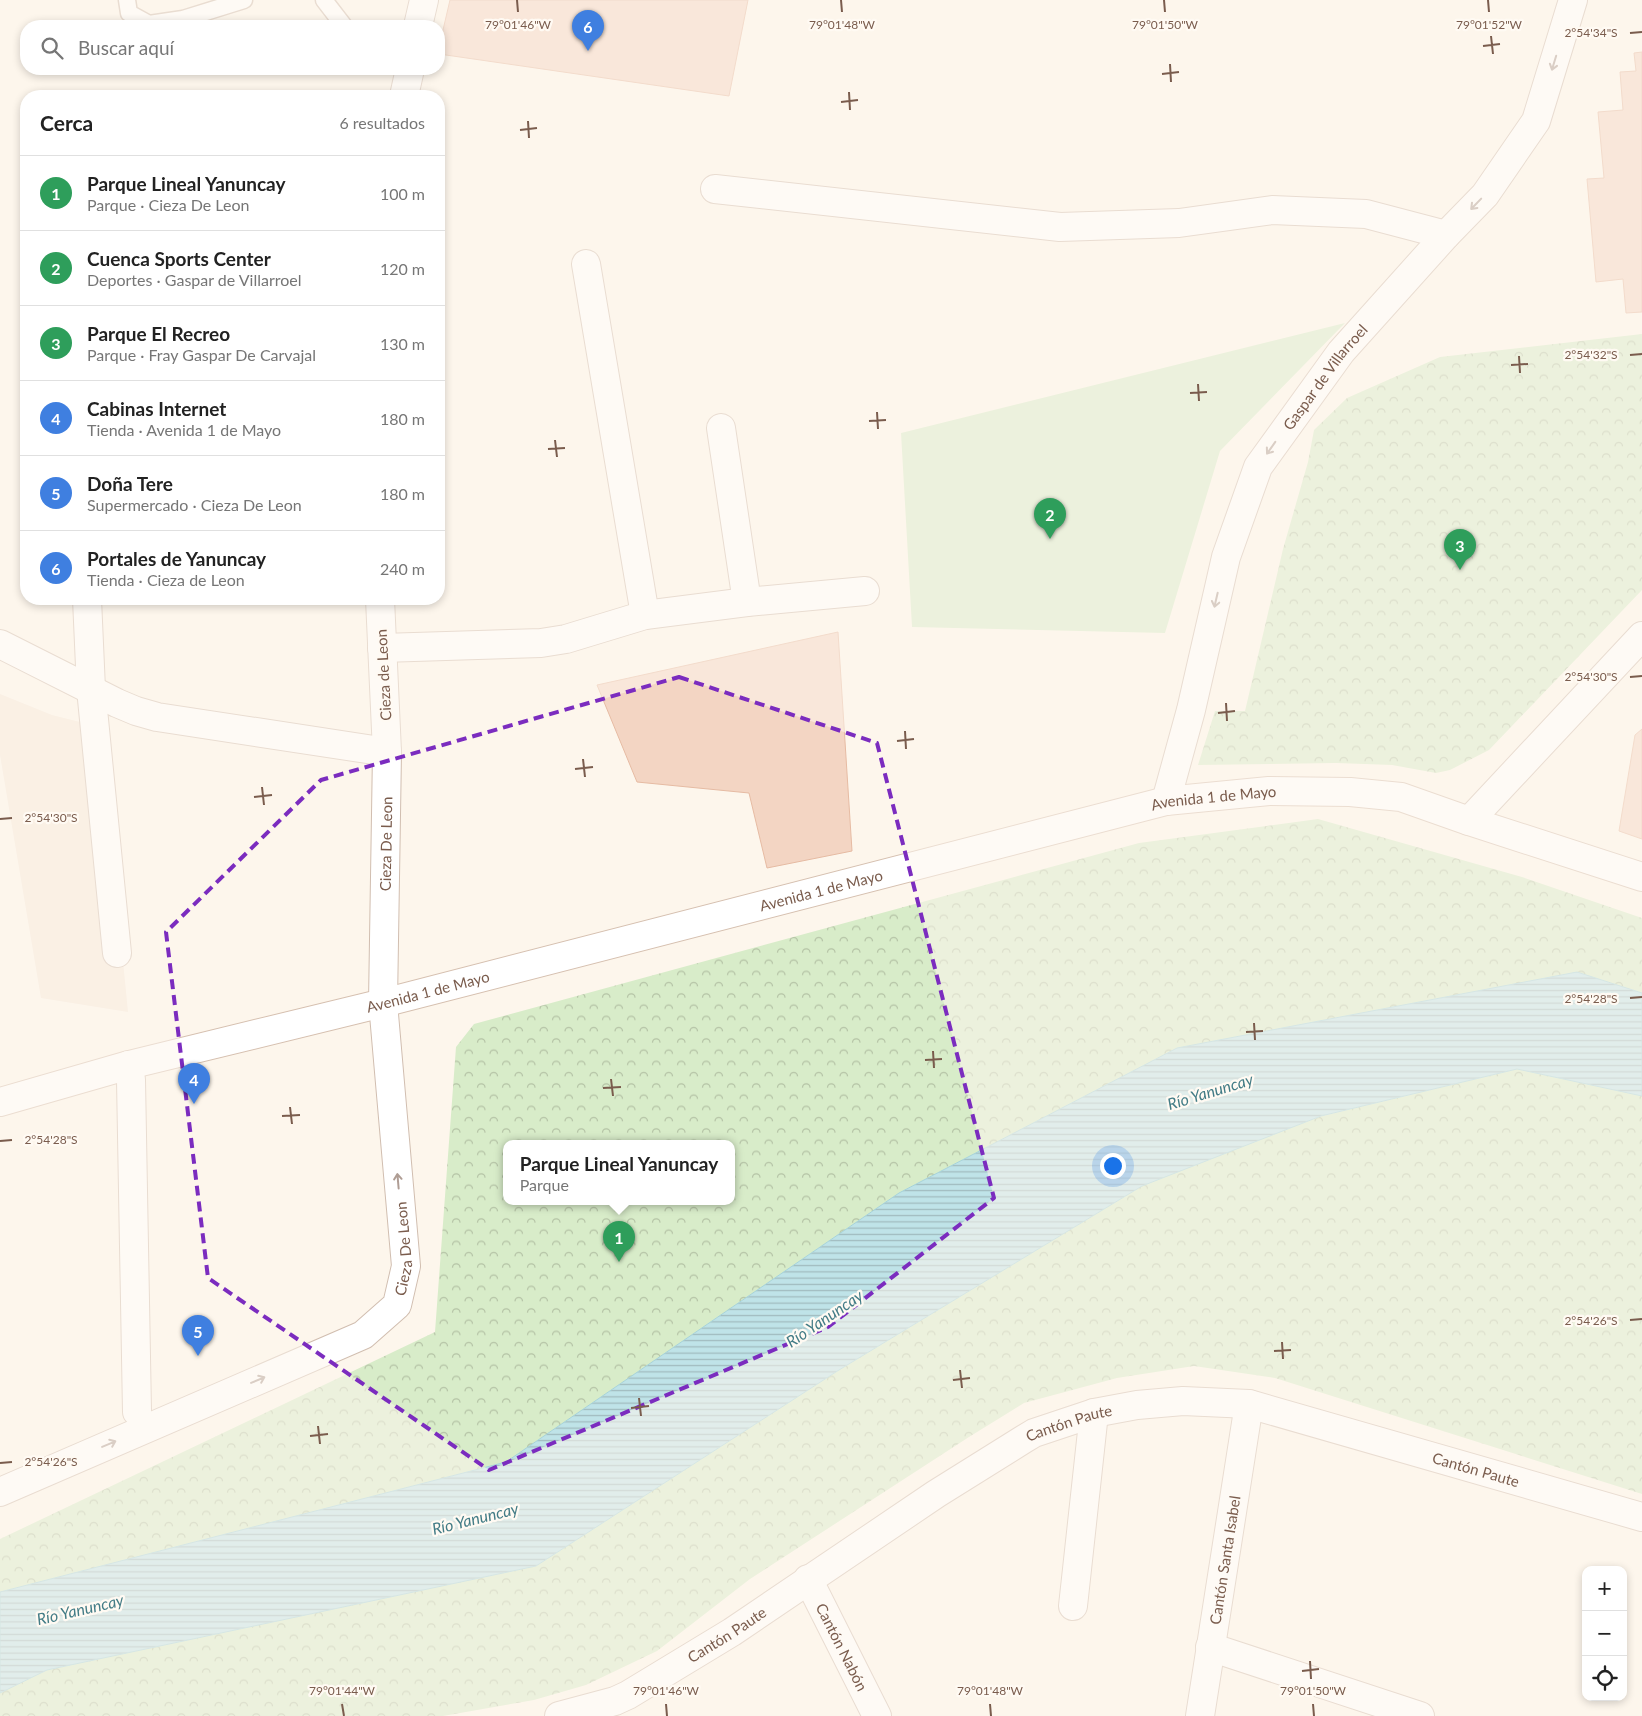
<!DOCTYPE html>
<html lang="es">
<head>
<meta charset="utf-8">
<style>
  :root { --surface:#fff; --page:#f6f6f6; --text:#222; --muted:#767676; --line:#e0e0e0; --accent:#b45309 }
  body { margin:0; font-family:Lato,sans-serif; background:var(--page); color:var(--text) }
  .controls { position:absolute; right:15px; bottom:15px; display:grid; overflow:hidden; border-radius:10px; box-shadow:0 2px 8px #0003 }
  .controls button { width:45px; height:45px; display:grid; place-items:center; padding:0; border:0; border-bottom:1px solid var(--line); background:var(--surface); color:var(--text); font:25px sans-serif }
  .you { position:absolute; left:1112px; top:1165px; width:18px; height:18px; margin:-12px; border:4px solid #fff; border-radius:50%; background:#1a73e8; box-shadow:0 0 0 8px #1a73e833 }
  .badge { display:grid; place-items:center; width:32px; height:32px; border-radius:50%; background:var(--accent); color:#fff; font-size:16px; font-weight:700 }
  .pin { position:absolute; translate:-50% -41px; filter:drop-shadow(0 1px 2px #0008) }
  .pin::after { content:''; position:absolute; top:26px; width:18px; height:15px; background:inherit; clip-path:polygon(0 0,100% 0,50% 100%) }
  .popup { position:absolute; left:503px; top:1140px; width:232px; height:65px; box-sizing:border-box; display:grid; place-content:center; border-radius:10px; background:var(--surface); filter:drop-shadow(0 1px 4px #0005); font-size:16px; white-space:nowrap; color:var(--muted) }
  .popup b { font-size:19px; color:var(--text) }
  .popup::after { content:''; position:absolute; left:50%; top:100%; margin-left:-10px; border:10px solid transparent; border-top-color:var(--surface) }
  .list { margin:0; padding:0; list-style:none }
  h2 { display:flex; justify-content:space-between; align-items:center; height:65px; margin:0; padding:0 20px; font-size:21px }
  h2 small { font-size:16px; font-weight:400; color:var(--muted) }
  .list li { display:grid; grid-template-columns:32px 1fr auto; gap:15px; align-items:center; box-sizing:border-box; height:75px; padding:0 20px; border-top:1px solid var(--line) }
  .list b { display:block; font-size:19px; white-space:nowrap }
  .list p { margin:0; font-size:16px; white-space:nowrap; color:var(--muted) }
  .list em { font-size:16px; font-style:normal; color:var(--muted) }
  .icon { flex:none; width:28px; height:28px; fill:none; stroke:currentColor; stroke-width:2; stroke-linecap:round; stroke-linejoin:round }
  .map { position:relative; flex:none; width:1642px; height:1716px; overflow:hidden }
  .search { position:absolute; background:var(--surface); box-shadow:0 2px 8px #0003; left:20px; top:20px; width:425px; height:55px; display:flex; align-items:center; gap:12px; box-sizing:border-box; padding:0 18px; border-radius:20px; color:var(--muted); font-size:19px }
  .panel { position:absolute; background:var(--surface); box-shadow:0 2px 8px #0003; left:20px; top:90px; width:425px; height:515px; border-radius:20px }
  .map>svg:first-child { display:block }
  .residential { fill:#f5e8da }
  .green { fill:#d8ecc9 }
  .park { fill:url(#park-crowns); fill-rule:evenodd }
  .water { fill:url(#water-rules); stroke:#a5d3da }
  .building { fill:#f3d5c3; stroke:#e6bba3 }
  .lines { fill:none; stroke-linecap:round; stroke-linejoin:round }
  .service-casing { stroke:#d1beb0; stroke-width:19 }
  .minor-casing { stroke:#d1beb0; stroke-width:30 }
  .secondary-casing { stroke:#d6c0b0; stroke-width:30 }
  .service { stroke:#fff; stroke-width:16 }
  .minor { stroke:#fff; stroke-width:28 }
  .secondary { stroke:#fff; stroke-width:28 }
  .oneway { stroke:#af9d94 }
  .marked { fill:none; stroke:#7b2cbf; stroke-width:4; stroke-dasharray:10 6; stroke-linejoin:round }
  .ticks { fill:none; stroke:#7a5c4d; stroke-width:2 }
  .labels { text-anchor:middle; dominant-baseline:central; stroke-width:4.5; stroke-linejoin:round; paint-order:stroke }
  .street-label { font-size:15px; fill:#7a5c4d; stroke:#fffaf3 }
  .water-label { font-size:16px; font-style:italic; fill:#437c86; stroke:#fffaf3 }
  .ticks-label { font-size:12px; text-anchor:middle; fill:#7a5c4d; stroke:#fffaf3; stroke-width:4.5; stroke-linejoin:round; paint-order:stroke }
</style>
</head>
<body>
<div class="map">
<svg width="1642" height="1716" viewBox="0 0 1642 1716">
  <defs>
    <pattern id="park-crowns" width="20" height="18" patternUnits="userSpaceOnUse" patternTransform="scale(1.25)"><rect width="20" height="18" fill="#d8ecc9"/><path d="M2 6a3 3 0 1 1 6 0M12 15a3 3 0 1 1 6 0" fill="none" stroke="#b4c2a5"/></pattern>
    <pattern id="water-rules" width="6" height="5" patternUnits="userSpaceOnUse" patternTransform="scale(1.25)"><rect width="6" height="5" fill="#bfe3e8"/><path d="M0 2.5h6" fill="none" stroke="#a0bbbe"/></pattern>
  </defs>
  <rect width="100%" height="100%" fill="#fdf6ec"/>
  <polygon class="residential" points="0,694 52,715 100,727 128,1012 41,998 0,755"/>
  <polygon class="green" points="1345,323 1220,451 1165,633 912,627 901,433"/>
  <g class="park">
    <polygon points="1642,334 1642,590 1489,750 1450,770 1436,773 1392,765 1336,763 1198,765 1215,711 1245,711 1283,549 1308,462 1314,430 1347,398 1440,357"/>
    <path d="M 1318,819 L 1522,877 L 1642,918 L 1642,993 L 1577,972 L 1177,1048 L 899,1193 L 506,1462 L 0,1592 L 0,1539 L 435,1332 L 456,1047 L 474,1024 L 1139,843 ZM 506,1143 L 732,1143 L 732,1201 L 506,1201 Z"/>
    <polygon points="1517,1069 1642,1096 1642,1494 1275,1378 1194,1366 1117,1378 1024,1403 969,1437 750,1579 657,1651 586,1685 534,1700 443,1716 0,1716 0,1693 47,1670 536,1566 839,1370 1142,1186 1222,1153 1322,1116"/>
  </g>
  <polygon class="water" points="1577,972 1642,993 1642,1096 1517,1069 1321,1116 1142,1186 839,1370 536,1566 47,1670 0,1693 0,1592 506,1462 899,1193 1177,1048"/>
  <g class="building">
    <polygon points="450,0 748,0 729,96 439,54 439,47"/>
    <polygon points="1642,52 1642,312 1626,313 1623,279 1596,282 1587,179 1604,178 1598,112 1623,110 1620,72 1636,71 1634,53"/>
    <polygon points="838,632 852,851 767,868 749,793 637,782 597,685"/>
    <polygon points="1642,729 1642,839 1619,831 1635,735"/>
  </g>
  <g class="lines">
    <g class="service-casing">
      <g id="service">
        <polyline points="127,0 129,13 149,24 183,19 244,0"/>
        <polyline points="324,0 344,26"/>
      </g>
    </g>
    <g class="minor-casing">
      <g id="minor">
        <polyline points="418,26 424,0"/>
        <polyline points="404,96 410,69"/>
        <polyline points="715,189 1060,227 1179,223 1272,210 1366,214 1446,235"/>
        <polyline points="586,264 645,615"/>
        <polyline points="721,428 747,602"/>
        <polyline points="87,599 91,689 117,953"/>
        <polyline points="0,644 117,703 136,711 157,717 387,752"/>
        <polyline points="382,648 541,643 566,639 645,615 747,602 865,591"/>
        <path id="s1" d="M 1166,801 L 1191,710 L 1226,557 L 1258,467 L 1341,352 L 1446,235 L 1485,195 L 1536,121 L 1573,0"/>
        <polyline points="1469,821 1642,636"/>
        <polyline points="129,1065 131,1080 137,1412"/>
        <path id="s2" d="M 0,1492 L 363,1335 L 397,1305 L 406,1266 L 383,1003 L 387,752 L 380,599"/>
        <path id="s3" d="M 808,1579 L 877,1716"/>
        <polyline points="1073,1606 1094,1413"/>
        <polyline points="1210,1647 1420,1716"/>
        <path id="s4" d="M 559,1716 L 615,1701 L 628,1695 L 732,1632 L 936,1494 L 1024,1439 L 1034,1433 L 1094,1413 L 1137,1405 L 1183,1401 L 1249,1404 L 1642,1517"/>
        <path id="s5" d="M 1200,1716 L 1249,1404"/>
      </g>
    </g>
    <g class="secondary-casing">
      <g id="secondary">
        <path id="s6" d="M 0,1102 L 129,1065 L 383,1003 L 1166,801 L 1269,791 L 1350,792 L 1401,797 L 1469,821 L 1642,877"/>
      </g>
    </g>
    <use href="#service" class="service"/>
    <use href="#minor" class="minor"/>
    <use href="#secondary" class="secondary"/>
  </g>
  <defs><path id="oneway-shaft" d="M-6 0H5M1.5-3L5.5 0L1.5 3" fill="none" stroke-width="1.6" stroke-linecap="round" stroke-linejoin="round" transform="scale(1.25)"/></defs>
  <g class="oneway">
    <use href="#oneway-shaft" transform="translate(1554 63) rotate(107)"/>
    <use href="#oneway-shaft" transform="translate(1476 204) rotate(134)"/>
    <use href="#oneway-shaft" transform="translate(1271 448) rotate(125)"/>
    <use href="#oneway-shaft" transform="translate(1216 600) rotate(103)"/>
    <use href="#oneway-shaft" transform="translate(398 1181) rotate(-95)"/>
    <use href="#oneway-shaft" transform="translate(258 1380) rotate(-23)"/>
    <use href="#oneway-shaft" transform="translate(109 1444) rotate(-23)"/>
  </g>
  <path d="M0 0H1642V1716H0ZM 679,677 L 877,743 L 994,1198 L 828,1327 L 489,1470 L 208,1278 L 166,932 L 321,780 Z" fill="#fdf6ec" fill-opacity=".55" fill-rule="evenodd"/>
  <path class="marked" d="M 679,677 L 877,743 L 994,1198 L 828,1327 L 489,1470 L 208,1278 L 166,932 L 321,780 Z"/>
  <path class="ticks" d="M 517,0 L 518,12M 841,0 L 842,12M 1164,0 L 1165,12M 1488,0 L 1489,12M 1630,33 L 1642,32M 1491,36 L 1493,54M 1483,46 L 1500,44M 1170,64 L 1171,82M 1162,74 L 1179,72M 849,92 L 850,110M 841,102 L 858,100M 528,121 L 529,138M 520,130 L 537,128M 1630,355 L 1642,354M 1519,356 L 1520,373M 1511,365 L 1528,364M 1198,384 L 1199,401M 1190,393 L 1207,392M 877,412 L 878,429M 869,421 L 886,420M 555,440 L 557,457M 548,449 L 565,448M 1630,677 L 1642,676M 1226,703 L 1227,721M 1218,713 L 1235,711M 905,731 L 906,749M 897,741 L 914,739M 583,759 L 585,777M 575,769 L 593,767M 262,787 L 264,805M 254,797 L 272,795M 0,819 L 12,818M 1630,998 L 1642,997M 1254,1023 L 1255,1040M 1246,1032 L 1263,1031M 933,1051 L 934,1068M 925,1060 L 942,1059M 611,1079 L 613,1096M 603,1088 L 621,1087M 290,1107 L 292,1124M 282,1116 L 300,1115M 0,1141 L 12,1140M 1630,1320 L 1642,1319M 1282,1342 L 1283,1359M 1274,1351 L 1291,1350M 960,1370 L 962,1388M 953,1380 L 970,1378M 639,1398 L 641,1416M 631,1408 L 649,1406M 318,1426 L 320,1444M 310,1436 L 328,1434M 0,1463 L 12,1462M 1310,1661 L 1311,1679M 1302,1671 L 1319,1669M 342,1704 L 344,1716M 666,1704 L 667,1716M 990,1704 L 991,1716M 1313,1704 L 1314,1716"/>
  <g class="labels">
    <g class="street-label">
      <text stroke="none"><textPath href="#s1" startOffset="459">Gaspar de Villarroel</textPath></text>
      <text transform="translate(383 675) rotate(-93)">Cieza de Leon</text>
      <text stroke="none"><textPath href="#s6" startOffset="1252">Avenida 1 de Mayo</textPath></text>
      <text stroke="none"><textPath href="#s2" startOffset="904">Cieza De Leon</textPath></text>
      <text stroke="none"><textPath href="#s6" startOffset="848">Avenida 1 de Mayo</textPath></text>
      <text stroke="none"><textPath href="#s6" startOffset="442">Avenida 1 de Mayo</textPath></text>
      <text stroke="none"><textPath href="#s2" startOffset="498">Cieza De Leon</textPath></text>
      <text stroke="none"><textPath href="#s4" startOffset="592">Cantón Paute</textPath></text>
      <text stroke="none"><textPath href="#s4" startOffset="1011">Cantón Paute</textPath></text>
      <text stroke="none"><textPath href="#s5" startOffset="158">Cantón Santa Isabel</textPath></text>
      <text stroke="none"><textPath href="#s4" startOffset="188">Cantón Paute</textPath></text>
      <text stroke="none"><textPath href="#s3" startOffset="76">Cantón Nabón</textPath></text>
    </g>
    <g class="water-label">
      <text transform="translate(1210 1091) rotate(-17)">Río Yanuncay</text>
      <text transform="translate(824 1318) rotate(-34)">Río Yanuncay</text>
      <text transform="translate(475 1518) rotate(-14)">Río Yanuncay</text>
      <text transform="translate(80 1609) rotate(-13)">Río Yanuncay</text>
    </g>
  </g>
  <g class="ticks-label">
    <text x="518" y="29">79°01'46"W</text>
    <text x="842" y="29">79°01'48"W</text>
    <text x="1165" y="29">79°01'50"W</text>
    <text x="1489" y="29">79°01'52"W</text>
    <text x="1591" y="37">2°54'34"S</text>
    <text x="1591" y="359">2°54'32"S</text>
    <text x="1591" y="681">2°54'30"S</text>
    <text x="51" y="822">2°54'30"S</text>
    <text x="1591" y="1003">2°54'28"S</text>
    <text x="51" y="1144">2°54'28"S</text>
    <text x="1591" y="1325">2°54'26"S</text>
    <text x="51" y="1466">2°54'26"S</text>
    <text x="342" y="1695">79°01'44"W</text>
    <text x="666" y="1695">79°01'46"W</text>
    <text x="990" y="1695">79°01'48"W</text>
    <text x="1313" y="1695">79°01'50"W</text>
  </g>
</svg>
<div class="controls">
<button>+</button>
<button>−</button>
<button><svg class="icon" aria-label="locate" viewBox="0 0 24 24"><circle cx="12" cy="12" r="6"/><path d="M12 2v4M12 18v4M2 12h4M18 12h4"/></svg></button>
</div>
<div class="you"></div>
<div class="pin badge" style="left:619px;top:1262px;background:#2e9e5b">1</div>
<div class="popup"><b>Parque Lineal Yanuncay</b>Parque</div>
<div class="pin badge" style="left:1050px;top:539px;background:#2e9e5b">2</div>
<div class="pin badge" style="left:1460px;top:570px;background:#2e9e5b">3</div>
<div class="pin badge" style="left:194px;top:1104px;background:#3f7fe0">4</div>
<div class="pin badge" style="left:198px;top:1356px;background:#3f7fe0">5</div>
<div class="pin badge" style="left:588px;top:51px;background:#3f7fe0">6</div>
<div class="search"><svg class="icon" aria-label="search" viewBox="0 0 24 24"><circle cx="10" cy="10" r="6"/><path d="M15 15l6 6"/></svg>Buscar aquí</div>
<section class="panel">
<h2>Cerca<small>6 resultados</small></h2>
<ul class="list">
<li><span class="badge" style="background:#2e9e5b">1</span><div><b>Parque Lineal Yanuncay</b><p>Parque · Cieza De Leon</p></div><em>100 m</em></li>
<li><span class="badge" style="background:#2e9e5b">2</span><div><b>Cuenca Sports Center</b><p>Deportes · Gaspar de Villarroel</p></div><em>120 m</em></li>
<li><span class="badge" style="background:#2e9e5b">3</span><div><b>Parque El Recreo</b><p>Parque · Fray Gaspar De Carvajal</p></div><em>130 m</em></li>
<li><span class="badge" style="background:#3f7fe0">4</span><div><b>Cabinas Internet</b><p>Tienda · Avenida 1 de Mayo</p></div><em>180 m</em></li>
<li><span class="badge" style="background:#3f7fe0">5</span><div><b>Doña Tere</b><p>Supermercado · Cieza De Leon</p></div><em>180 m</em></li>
<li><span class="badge" style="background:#3f7fe0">6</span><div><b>Portales de Yanuncay</b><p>Tienda · Cieza de Leon</p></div><em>240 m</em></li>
</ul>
</section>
</div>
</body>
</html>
